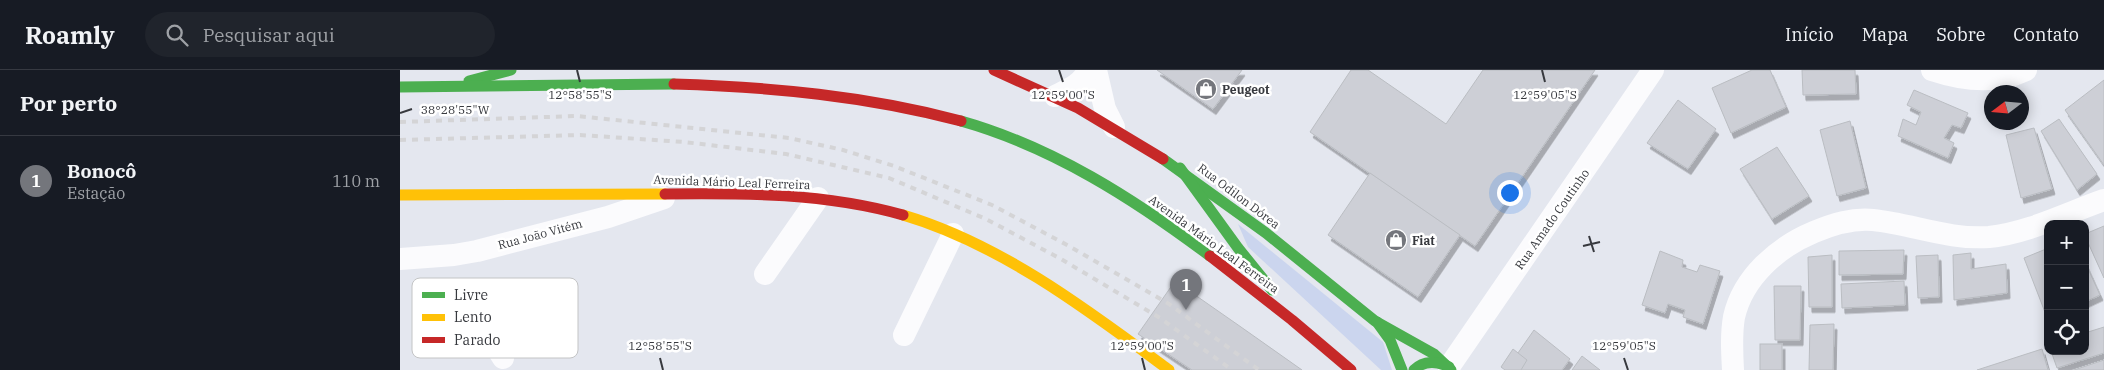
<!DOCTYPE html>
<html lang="pt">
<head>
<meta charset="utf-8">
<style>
  :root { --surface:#171b24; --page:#20242c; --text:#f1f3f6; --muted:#9ea1a6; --line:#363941; --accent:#74767c }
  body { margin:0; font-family:"IBM Plex Serif",serif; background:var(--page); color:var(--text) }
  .controls { position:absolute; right:15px; bottom:15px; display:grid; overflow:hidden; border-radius:10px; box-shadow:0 2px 12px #0003 }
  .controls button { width:45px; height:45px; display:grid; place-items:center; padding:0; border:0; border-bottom:1px solid var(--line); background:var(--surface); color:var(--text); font:25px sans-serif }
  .compass { position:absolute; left:1584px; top:15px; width:45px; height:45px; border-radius:50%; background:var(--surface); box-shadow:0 2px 12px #0003; rotate:254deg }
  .you { position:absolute; left:1109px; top:122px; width:18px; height:18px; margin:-12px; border:4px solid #fff; border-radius:50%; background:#1a73e8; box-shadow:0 0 0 8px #1a73e833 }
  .badge { display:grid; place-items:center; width:32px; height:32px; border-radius:50%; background:var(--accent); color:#fff; font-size:16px; font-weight:700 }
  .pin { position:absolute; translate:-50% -41px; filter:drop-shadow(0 1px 2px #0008) }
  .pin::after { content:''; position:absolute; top:26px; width:18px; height:15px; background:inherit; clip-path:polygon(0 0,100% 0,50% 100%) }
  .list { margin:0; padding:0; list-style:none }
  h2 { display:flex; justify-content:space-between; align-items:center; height:65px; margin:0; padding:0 20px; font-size:21px }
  h2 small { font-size:16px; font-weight:400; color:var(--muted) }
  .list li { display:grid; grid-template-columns:32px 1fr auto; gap:15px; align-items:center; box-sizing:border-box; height:90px; padding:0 20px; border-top:1px solid var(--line) }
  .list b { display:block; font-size:19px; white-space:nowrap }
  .list p { margin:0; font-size:16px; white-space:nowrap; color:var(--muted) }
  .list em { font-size:16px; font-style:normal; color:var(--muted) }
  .icon { flex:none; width:28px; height:28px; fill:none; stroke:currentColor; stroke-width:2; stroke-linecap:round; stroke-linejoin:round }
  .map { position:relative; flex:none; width:1704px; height:300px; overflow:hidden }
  header { display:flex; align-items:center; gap:30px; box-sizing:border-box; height:70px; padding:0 25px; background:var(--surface); border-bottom:1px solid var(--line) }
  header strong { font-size:24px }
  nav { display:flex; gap:28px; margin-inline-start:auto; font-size:18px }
  .search { width:350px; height:45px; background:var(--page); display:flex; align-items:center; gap:12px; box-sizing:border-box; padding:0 18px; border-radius:28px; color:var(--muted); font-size:19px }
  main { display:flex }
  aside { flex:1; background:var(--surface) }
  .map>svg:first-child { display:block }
  .green { fill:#cbd5ee }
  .building { fill:#cdcfd6; stroke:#babdc2; filter:url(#shadow) }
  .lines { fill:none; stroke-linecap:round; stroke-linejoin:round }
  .street { stroke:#fbfbfd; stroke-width:22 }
  .fast { stroke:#4caf50; stroke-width:11 }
  .slow { stroke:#ffc107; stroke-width:11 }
  .jam { stroke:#c62828; stroke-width:11 }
  .rail { stroke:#d4d4d6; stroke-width:4; stroke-dasharray:6 6; stroke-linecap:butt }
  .ticks { fill:none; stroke:#37393e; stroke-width:2 }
  .labels { text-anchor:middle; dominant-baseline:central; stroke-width:5; stroke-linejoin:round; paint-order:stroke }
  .poi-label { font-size:12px; font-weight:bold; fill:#37393e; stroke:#fff; text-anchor:start }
  .street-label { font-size:12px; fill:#37393e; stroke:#fff }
  .key { fill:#fff; stroke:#c3c4c5; stroke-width:1 }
  .key-label { font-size:14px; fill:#37393e }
  .ticks-label { font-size:12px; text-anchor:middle; fill:#37393e; stroke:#fff; stroke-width:5; stroke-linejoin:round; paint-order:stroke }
</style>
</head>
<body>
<header>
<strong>Roamly</strong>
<div class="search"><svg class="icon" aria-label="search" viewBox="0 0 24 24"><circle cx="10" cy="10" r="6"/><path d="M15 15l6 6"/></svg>Pesquisar aqui</div>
<nav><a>Início</a><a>Mapa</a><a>Sobre</a><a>Contato</a></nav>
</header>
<main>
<aside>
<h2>Por perto<small></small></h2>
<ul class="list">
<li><span class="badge">1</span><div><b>Bonocô</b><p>Estação</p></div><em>110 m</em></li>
</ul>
</aside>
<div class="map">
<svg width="1704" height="300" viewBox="0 0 1704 300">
  <defs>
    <filter id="shadow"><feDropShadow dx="3" dy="5.5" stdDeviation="0" flood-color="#0004"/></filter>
  </defs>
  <rect width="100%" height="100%" fill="#e4e7ef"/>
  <polygon class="green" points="838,154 983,272 992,300 981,300 848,177"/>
  <g class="building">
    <polygon points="757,0 842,0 813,39"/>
    <polygon points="951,0 968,0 1046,54 1083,0 1195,0 1075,176 910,62"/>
    <polygon points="1352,0 1370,0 1386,37 1331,63 1312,18"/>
    <polygon points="1402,0 1455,0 1456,24 1403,25"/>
    <polygon points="1704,10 1704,95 1665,40"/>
    <polygon points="1514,20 1568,43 1561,58 1552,55 1544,68 1554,73 1548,88 1498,66 1503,49 1516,55 1521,42 1507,35"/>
    <polygon points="1278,30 1316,59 1288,99 1247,73"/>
    <polygon points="1659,49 1697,104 1677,120 1641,61"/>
    <polygon points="1450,51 1466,118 1437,126 1420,60"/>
    <polygon points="1634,58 1652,119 1621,128 1606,65"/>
    <polygon points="1377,77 1409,126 1372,149 1340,99"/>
    <polygon points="970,103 1060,165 1018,227 928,165"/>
    <polygon points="1704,156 1704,208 1685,166 1685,164"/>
    <polygon points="1646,179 1648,183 1648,250 1624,188"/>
    <polygon points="1504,180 1503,204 1439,205 1439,181"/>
    <polygon points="1260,181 1283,190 1282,197 1297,202 1300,195 1320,201 1303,254 1283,247 1285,240 1268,234 1265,243 1242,235"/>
    <polygon points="1571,183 1571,199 1606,194 1607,223 1554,230 1553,185"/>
    <polygon points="1432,185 1432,237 1409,237 1408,187"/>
    <polygon points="1538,185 1539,227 1518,228 1516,186"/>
    <polygon points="1685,192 1700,225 1685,232"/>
    <polygon points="775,211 841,257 902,300 792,300 738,264"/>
    <polygon points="1504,211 1505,235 1442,238 1441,214"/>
    <polygon points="1374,216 1401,216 1400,270 1375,270"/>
    <polygon points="1434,254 1433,300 1409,300 1410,255"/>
    <polygon points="1704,257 1704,283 1657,298 1651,281 1685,281 1685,263"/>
    <polygon points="1134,260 1170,289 1162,300 1106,300"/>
    <rect x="1360" y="274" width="22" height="26"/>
    <polygon points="1113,279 1127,290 1121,300 1105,300 1101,297"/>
    <polygon points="1642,279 1648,300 1577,300"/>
    <polygon points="1182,286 1200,300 1172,300"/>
    <polygon points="1704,290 1704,300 1674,300"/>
  </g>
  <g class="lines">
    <g class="street">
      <polyline points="696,0 705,39 714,57"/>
      <path d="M 1532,0 C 1562,10 1597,14 1626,0"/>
      <path d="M 655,26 C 669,19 682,14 688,0"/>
      <polyline points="0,189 54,185 77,181 208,147 264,128"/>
      <polyline points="365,204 418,128"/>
      <polyline points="88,264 103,288"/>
      <polyline points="504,265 553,164"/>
      <polyline points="1049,297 1253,0"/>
      <path d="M 1333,300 C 1332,282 1331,264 1334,247 C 1343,207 1378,177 1414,162 C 1433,154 1452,148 1473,150 C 1512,154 1549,170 1589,167 C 1628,163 1667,143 1704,130"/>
    </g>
    <g class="fast">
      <polyline points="69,11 111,0"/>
      <polyline points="0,17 274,14"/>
      <path d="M 561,51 C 653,77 734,129 810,186"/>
      <polyline points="763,89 866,163 975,251 1034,284 1051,300"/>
      <polyline points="780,98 838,178 872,220"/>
      <polyline points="977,252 990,270 1002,300"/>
      <path d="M 1014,300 C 1024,290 1037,291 1049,297"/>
    </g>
    <g class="slow">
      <polyline points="0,125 265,124"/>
      <path d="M 503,145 C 601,174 688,240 769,300"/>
    </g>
    <g class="jam">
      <polyline points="594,0 678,38 763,89"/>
      <path d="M 274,14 C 371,17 467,26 561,51"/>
      <path d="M 265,124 C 345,123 425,123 503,145"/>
      <polyline points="810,186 892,250 951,300"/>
    </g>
    <g class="rail">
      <polyline points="0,52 177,46 389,68 443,80 494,96 592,135 669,176 769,234 859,300"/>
      <polyline points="0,70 180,65 284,72 386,84 489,108 586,149 661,189 760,248 832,300"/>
    </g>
  </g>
  <path class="ticks" d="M 177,0 L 180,12M 659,0 L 663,12M 1142,0 L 1145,12M 0,43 L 12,39M 1189,166 L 1194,182M 1183,176 L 1200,172M 260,288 L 263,300M 742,288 L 745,300M 1224,288 L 1228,300"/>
  <defs>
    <g id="shop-disc" transform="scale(1.125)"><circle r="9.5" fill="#74767c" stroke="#fff"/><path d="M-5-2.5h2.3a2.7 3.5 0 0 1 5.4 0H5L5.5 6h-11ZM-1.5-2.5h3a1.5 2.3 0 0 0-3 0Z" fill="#fff"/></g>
  </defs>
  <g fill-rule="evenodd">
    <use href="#shop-disc" x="806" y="19"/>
    <use href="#shop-disc" x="996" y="170"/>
  </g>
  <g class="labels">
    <g class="poi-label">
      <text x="822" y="19">Peugeot</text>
      <text x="1012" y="170">Fiat</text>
    </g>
    <g class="street-label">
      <text transform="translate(332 112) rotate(2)">Avenida Mário Leal Ferreira</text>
      <text transform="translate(839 126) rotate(37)">Rua Odilon Dórea</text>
      <text transform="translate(1152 149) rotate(-55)">Rua Amado Coutinho</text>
      <text transform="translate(140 164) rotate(-15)">Rua João Vitém</text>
      <text transform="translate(814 174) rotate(36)">Avenida Mário Leal Ferreira</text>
    </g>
  </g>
  <rect x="12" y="208" width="166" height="80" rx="8" class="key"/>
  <rect x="22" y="222" width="23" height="6" fill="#4caf50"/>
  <rect x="22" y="244" width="23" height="7" fill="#ffc107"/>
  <rect x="22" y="267" width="23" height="6" fill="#c62828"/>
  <g class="key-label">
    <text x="54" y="230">Livre</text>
    <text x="54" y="252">Lento</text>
    <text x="54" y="275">Parado</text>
  </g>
  <g class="ticks-label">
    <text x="180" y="29">12°58'55"S</text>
    <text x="663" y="29">12°59'00"S</text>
    <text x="1145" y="29">12°59'05"S</text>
    <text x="55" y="44">38°28'55"W</text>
    <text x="260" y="280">12°58'55"S</text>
    <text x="742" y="280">12°59'00"S</text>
    <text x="1224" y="280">12°59'05"S</text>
  </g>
</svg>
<div class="controls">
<button>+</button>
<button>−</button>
<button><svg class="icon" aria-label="locate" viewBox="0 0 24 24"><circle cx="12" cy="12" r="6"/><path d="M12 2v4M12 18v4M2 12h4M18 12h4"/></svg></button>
</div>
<svg class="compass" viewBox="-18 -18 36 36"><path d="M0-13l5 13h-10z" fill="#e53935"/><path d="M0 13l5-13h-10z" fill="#9ea1a6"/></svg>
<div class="you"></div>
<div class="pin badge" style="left:786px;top:240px">1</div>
</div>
</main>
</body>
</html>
